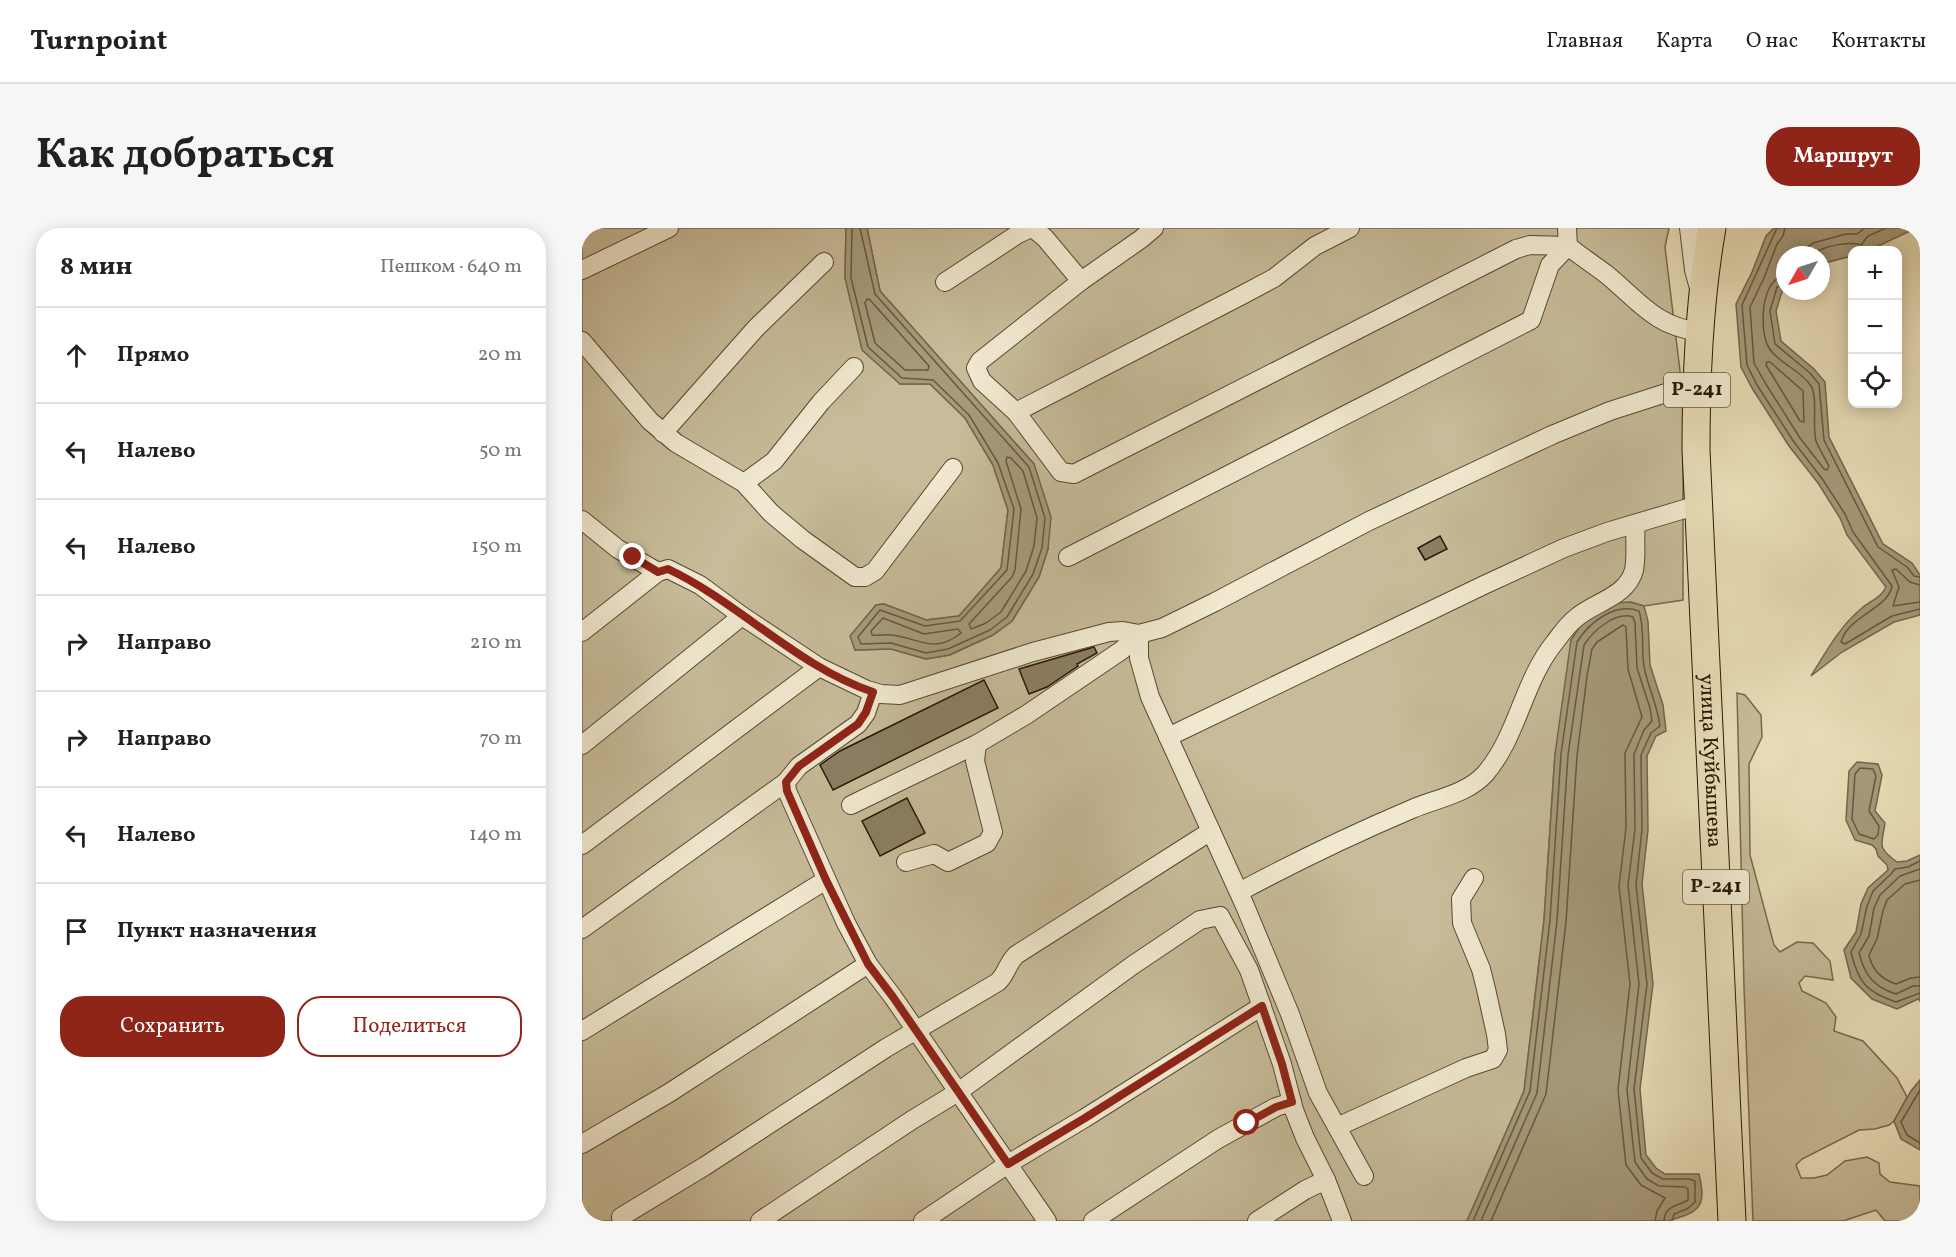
<!DOCTYPE html>
<html lang="ru">
<head>
<meta charset="utf-8">
<style>
  :root { --surface:#fff; --page:#f6f6f6; --text:#202124; --muted:#757577; --line:#e0e0e0; --accent:#8f2418 }
  body { margin:0; font-family:Vollkorn,serif; background:var(--page); color:var(--text) }
  .controls { position:absolute; right:18px; top:18px; display:grid; overflow:hidden; border-radius:12px; box-shadow:0 3px 15px #0003 }
  .controls button { width:54px; height:54px; display:grid; place-items:center; padding:0; border:0; border-bottom:2px solid var(--line); background:var(--surface); color:var(--text); font:30px sans-serif }
  .compass { position:absolute; left:1194px; top:18px; width:54px; height:54px; border-radius:50%; background:var(--surface); box-shadow:0 3px 15px #0003; rotate:231deg }
  .stop { position:absolute; width:18px; height:18px; margin:-14px; border:4px solid #8f2418; border-radius:50%; background:#fff }
  .stop.end { background:#8f2418; border-color:#fff; box-shadow:0 2px 6px #0008 }
  .list { margin:0; padding:0; list-style:none }
  h2 { display:flex; justify-content:space-between; align-items:center; height:78px; margin:0; padding:0 24px; font-size:26px }
  h2 small { font-size:20px; font-weight:400; color:var(--muted) }
  .list li { display:grid; grid-template-columns:39px 1fr auto; gap:18px; align-items:center; box-sizing:border-box; height:96px; padding:0 24px; border-top:2px solid var(--line) }
  .list b { display:block; font-size:22px; white-space:nowrap }
  .list em { font-size:20px; font-style:normal; color:var(--muted) }
  .actions { display:flex; gap:12px; padding:18px 24px }
  .actions a { flex:1; padding:14px 0; border:2px solid var(--accent); border-radius:24px; text-align:center; font-size:21px; color:var(--accent) }
  .actions .main { background:var(--accent); color:#fff }
  .icon { flex:none; width:33px; height:33px; fill:none; stroke:currentColor; stroke-width:2; stroke-linecap:round; stroke-linejoin:round }
  .map { position:relative; flex:none; width:1338px; height:993px; overflow:hidden; border-radius:24px }
  header { display:flex; align-items:center; gap:36px; box-sizing:border-box; height:84px; padding:0 30px; background:var(--surface); border-bottom:2px solid var(--line) }
  header strong { font-size:28px }
  nav { display:flex; gap:33px; margin-inline-start:auto; font-size:21px }
  .intro { display:flex; align-items:center; justify-content:space-between; box-sizing:border-box; height:144px; padding:0 36px }
  h1 { margin:0; font-size:42px }
  .button { padding:15px 27px; border-radius:24px; background:var(--accent); color:#fff; font-size:21px; font-weight:700 }
  main { display:flex; gap:36px; padding:0 36px }
  aside { flex:1; background:var(--surface); border-radius:24px; box-shadow:0 3px 15px #0003 }
  .map>svg:first-child { display:block }
  .green { fill:#c7bb99; stroke:#76694f; stroke-width:1.5 }
  .water { fill:#a69a7a; stroke:#73664b; stroke-width:1.5 }
  .lines { fill:none; stroke-linecap:round; stroke-linejoin:round }
  .shore { stroke:#665840; stroke-width:1.5 }
  .building { fill:#8b7e62; stroke:#261705; stroke-width:1.5 }
  .minor-casing { stroke:#564832; stroke-width:20 }
  .highway-casing { stroke:#261705; stroke-width:29 }
  .minor { stroke:#f0e9d0; stroke-width:18 }
  .highway { stroke:#e8ddb7; stroke-width:27 }
  .route { stroke:#8f2418; stroke-width:8 }
  .labels { text-anchor:middle; dominant-baseline:central; stroke-width:6; stroke-linejoin:round; paint-order:stroke }
  .shield { fill:#f0e9d0; stroke:#635642; stroke-width:1.5 }
  .shield-label { font-size:20px; font-weight:bold; fill:#261705 }
  .street-label { font-size:21px; fill:#261705; stroke:#f0e9d0 }
</style>
</head>
<body>
<header>
<strong>Turnpoint</strong>
<nav><a>Главная</a><a>Карта</a><a>О нас</a><a>Контакты</a></nav>
</header>
<div class="intro"><h1>Как добраться</h1><a class="button">Маршрут</a></div>
<main>
<aside>
<h2>8 мин<small>Пешком · 640 m</small></h2>
<ul class="list">
<li><svg class="icon" aria-label="ahead" viewBox="0 0 24 24"><path d="M12 20V5M6 11l6-6 6 6"/></svg><div><b>Прямо</b></div><em>20 m</em></li>
<li><svg class="icon" aria-label="left" viewBox="0 0 24 24"><path d="M17 20v-9H6M10 6l-5 5 5 5"/></svg><div><b>Налево</b></div><em>50 m</em></li>
<li><svg class="icon" aria-label="left" viewBox="0 0 24 24"><path d="M17 20v-9H6M10 6l-5 5 5 5"/></svg><div><b>Налево</b></div><em>150 m</em></li>
<li><svg class="icon" aria-label="right" viewBox="0 0 24 24"><path d="M7 20v-9h11M14 6l5 5-5 5"/></svg><div><b>Направо</b></div><em>210 m</em></li>
<li><svg class="icon" aria-label="right" viewBox="0 0 24 24"><path d="M7 20v-9h11M14 6l5 5-5 5"/></svg><div><b>Направо</b></div><em>70 m</em></li>
<li><svg class="icon" aria-label="left" viewBox="0 0 24 24"><path d="M17 20v-9H6M10 6l-5 5 5 5"/></svg><div><b>Налево</b></div><em>140 m</em></li>
<li><svg class="icon" aria-label="arrive" viewBox="0 0 24 24"><path d="M6 21V4h12l-3 4 3 4H6"/></svg><div><b>Пункт назначения</b></div></li>
</ul>
<div class="actions"><a class="main">Сохранить</a><a>Поделиться</a></div>
</aside>
<div class="map">
<svg width="1338" height="993" viewBox="0 0 1338 993">
  <rect width="100%" height="100%" fill="#e8ddb7"/>
  <filter id="stains"><feTurbulence type="fractalNoise" baseFrequency=".00333" numOctaves="4"/><feColorMatrix values="0 0 0 0 .2 0 0 0 0 .09 0 0 0 0 .02 0 0 0 .5 -.17"/></filter>
  <radialGradient id="worn" r=".72"><stop offset=".6" stop-color="#630" stop-opacity="0"/><stop offset="1" stop-color="#630" stop-opacity=".3"/></radialGradient>
  <g class="green">
    <polygon points="0,0 264,0 263,50 318,156 348,156 383,190 411,237 426,282 419,340 377,388 344,392 302,376 294,377 269,408 273,422 309,421 344,431 368,427 411,407 430,393 457,349 466,321 452,236 298,63 285,0 1087,0 1083,19 1101,168 1101,372 1062,378 1048,374 973,526 962,692 942,863 885,993 11,993 0,981"/>
    <polygon points="1155,465 1163,467 1179,487 1180,509 1167,536 1168,627 1192,717 1198,724 1215,714 1231,715 1248,733 1251,752 1223,748 1217,755 1220,763 1244,775 1254,789 1252,803 1281,813 1315,850 1325,869 1312,893 1307,897 1293,901 1277,902 1220,931 1214,937 1219,950 1232,950 1245,947 1263,933 1285,929 1297,935 1298,946 1308,954 1338,958 1338,993 1303,993 1294,982 1261,993 1171,993 1162,759"/>
  </g>
  <g class="water">
    <polygon points="264,0 285,0 298,63 452,236 469,289 466,321 457,349 430,393 411,407 367,427 344,431 309,421 273,422 268,408 294,377 302,376 344,392 377,388 419,340 426,282 411,237 383,190 348,156 318,156 280,122 263,50"/>
    <path d="M 1192,0 L 1330,0 L 1330,2 L 1288,22 L 1270,22 L 1270,28 L 1239,36 L 1239,27 L 1203,27 L 1203,54 L 1194,83 L 1199,113 L 1232,141 L 1243,154 L 1247,209 L 1301,316 L 1330,335 L 1338,347 L 1338,387 L 1312,394 L 1260,424 L 1229,448 C 1244,424 1257,399 1280,380 C 1288,373 1300,369 1304,359 L 1265,307 L 1258,290 L 1236,255 L 1207,218 L 1170,160 L 1159,139 L 1154,76 L 1170,44 L 1184,8 Z"/>
    <path d="M 1048,374 L 1062,378 L 1066,393 L 1068,437 L 1081,477 L 1084,503 L 1074,508 L 1065,528 L 1066,602 L 1060,656 L 1071,756 L 1058,861 L 1064,927 L 1074,940 L 1083,946 L 1117,946 C 1125,980 1117,984 1086,993 L 885,993 L 942,863 L 962,692 L 973,526 L 989,412 L 999,397 L 1031,375 Z"/>
    <path d="M 1275,534 L 1296,536 L 1300,547 L 1293,583 L 1303,595 C 1300,617 1294,619 1315,634 L 1325,633 L 1338,627 L 1338,773 L 1336,771 L 1315,781 L 1290,771 L 1269,750 L 1262,722 L 1274,704 L 1279,676 L 1286,660 L 1306,642 L 1305,637 L 1296,628 L 1294,621 L 1290,617 L 1273,612 L 1264,592 L 1267,543 Z"/>
    <polygon points="1338,852 1338,922 1319,911 1312,893 1329,863"/>
  </g>
  <g class="lines">
    <g class="shore">
      <polyline points="270,0 269,50 286,119 320,150 351,152 387,187 416,235 432,281 425,342 378,393 343,398 298,382 276,409 279,416 309,415 344,425 366,421 408,402 425,389 451,346 460,320 463,290 447,239 293,66 278,0"/>
      <path d="M 1195,0 L 1160,77 L 1165,137 L 1175,157 L 1212,214 L 1241,252 L 1263,286 L 1271,304 L 1310,358 C 1306,381 1266,388 1259,414 L 1263,416 L 1310,388 L 1338,381"/>
      <path d="M 1203,0 L 1201,8 L 1195,16 L 1182,50 L 1168,79 L 1172,135 L 1182,153 L 1218,210 L 1242,241 L 1245,242 L 1247,238 C 1243,230 1237,221 1234,213 C 1230,198 1236,170 1229,158 C 1219,142 1197,136 1187,120 C 1177,104 1178,50 1203,48"/>
      <polyline points="1219,27 1223,21 1231,15 1264,6 1275,6 1283,0"/>
      <path d="M 1230,27 C 1241,18 1265,13 1279,17 L 1286,8 L 1304,0"/>
      <polyline points="1203,56 1195,59 1188,83 1193,116 1228,145 1237,156 1242,212 1296,319 1325,339 1332,348 1338,349"/>
      <polygon points="285,71 288,72 347,138 346,142 323,142 293,115 283,75"/>
      <polygon points="1185,134 1188,134 1221,163 1222,194 1218,193 1184,137"/>
      <polygon points="425,229 429,230 441,243 455,290 452,318 444,343 419,384 404,395 389,401 387,396 430,349 433,342 439,281 424,233"/>
      <polyline points="1338,357 1328,354 1314,341 1310,342 1317,359 1311,378 1338,374"/>
      <path d="M 301,390 L 342,406 L 376,401 L 379,405 C 352,427 337,410 310,407 C 304,406 297,408 290,407 L 289,403 Z"/>
      <polygon points="1278,540 1291,541 1294,548 1287,583 1297,598 1296,607 1292,611 1277,606 1270,591 1273,546"/>
      <path d="M 1338,633 L 1326,639 L 1313,641 L 1309,646 L 1291,663 L 1285,678 L 1279,706 L 1269,724 C 1276,754 1284,764 1314,774 L 1338,765"/>
      <path d="M 1338,641 L 1318,648 L 1298,667 L 1292,680 L 1287,708 L 1277,725 C 1283,748 1292,759 1314,766 L 1331,758 L 1338,758"/>
      <path d="M 1338,652 L 1323,656 L 1305,672 L 1301,683 L 1295,711 L 1287,727 C 1290,742 1299,751 1314,756 L 1329,750 L 1338,749"/>
      <polyline points="1338,862 1319,894 1325,907 1338,915"/>
      <path d="M 891,993 L 948,863 L 968,692 L 979,526 L 995,414 C 1007,395 1032,374 1057,383 C 1063,401 1059,420 1062,439 C 1066,459 1075,476 1078,498 L 1069,505 L 1059,527 L 1060,601 L 1054,657 L 1065,756 L 1052,861 L 1059,930 L 1070,945 L 1081,951 L 1107,951 L 1113,953 L 1113,974 L 1105,981 L 1092,986 L 1090,993"/>
      <path d="M 899,993 L 955,865 L 975,693 L 986,527 L 1002,417 C 1011,403 1033,383 1051,389 L 1053,395 L 1055,440 L 1068,480 L 1070,493 L 1062,502 L 1052,526 L 1053,601 L 1046,657 L 1057,756 L 1045,862 L 1053,934 L 1065,951 L 1077,958 L 1103,959 L 1106,961 L 1106,972 C 1095,979 1083,977 1082,993"/>
      <polyline points="909,993 964,866 984,694 995,528 1005,448 1010,421 1015,414 1041,397 1044,399 1046,441 1060,489 1043,525 1044,600 1037,658 1048,756 1036,862 1044,937 1059,957 1083,970 1075,983 1073,993"/>
    </g>
  </g>
  <g class="building">
    <polygon points="858,308 865,321 843,332 836,320"/>
    <polygon points="512,419 515,425 495,436 496,438 465,459 447,466 437,441"/>
    <polygon points="402,452 416,480 251,562 238,537 258,523"/>
    <polygon points="325,570 343,605 298,628 280,593"/>
  </g>
  <g class="lines">
    <g class="minor-casing">
      <g id="minor">
        <polyline points="451,0 463,10 499,53"/>
        <polyline points="572,0 559,11 499,53 398,133 394,140 400,153 434,184 479,244 492,246 934,21 948,17 986,18"/>
        <path d="M 985,0 L 986,18 C 998,28 1011,36 1024,46 C 1057,73 1072,98 1118,104"/>
        <polyline points="1107,0 1112,42 1117,60"/>
        <polyline points="0,42 87,0"/>
        <polyline points="363,54 436,6 449,0"/>
        <polyline points="0,113 68,193 94,215 162,255 189,285 220,311 273,349 283,349 293,343 371,240"/>
        <polyline points="434,184 662,66 692,50 733,18 768,0"/>
        <polyline points="81,205 174,100 242,34"/>
        <polyline points="162,255 192,233 239,174 272,139"/>
        <polyline points="0,292 36,321 76,344 86,341 118,357 160,388 237,439 285,462 299,466 318,467 451,424 527,404 541,403 557,406 580,400 633,374 787,293 970,207 1028,183 1115,155"/>
        <polyline points="486,329 949,92 968,37 986,18"/>
        <polyline points="0,404 76,344"/>
        <polyline points="557,406 557,430 568,469 663,678 708,786 736,865 782,948"/>
        <polyline points="291,464 284,485 276,496 217,538 204,554 205,563 264,695 286,736 311,769 465,993"/>
        <polyline points="586,509 902,357 982,320 1025,304 1116,277"/>
        <polyline points="0,517 160,388"/>
        <polyline points="269,577 395,516 444,487 540,422 557,406"/>
        <polyline points="0,617 237,439"/>
        <polyline points="324,634 352,626 366,634 405,615 411,604 393,533 395,516"/>
        <path d="M 657,664 C 713,634 771,606 830,581 C 853,571 885,566 903,546 C 936,508 941,453 973,414 C 979,406 986,396 994,390 C 1012,374 1045,369 1052,342 C 1055,327 1052,311 1054,296"/>
        <polyline points="0,701 204,554"/>
        <polyline points="0,803 244,652"/>
        <polyline points="755,899 884,840 911,831 916,822 914,806 904,761 899,741 880,695 879,671 892,650"/>
        <polyline points="0,916 87,865 286,736"/>
        <path d="M 39,989 L 123,938 L 304,820 L 416,754 C 425,745 425,736 434,727 L 629,603"/>
        <polyline points="178,993 330,892 376,864 551,737 618,692 638,688 667,742 700,836 712,882 723,910 744,952 760,993"/>
        <polyline points="341,993 426,936 503,890 680,778"/>
        <polyline points="511,993 636,911 694,879 710,874"/>
        <polyline points="675,993 723,962 744,952"/>
      </g>
    </g>
    <g class="highway-casing">
      <g id="highway">
        <path id="s1" d="M 1130,0 C 1117,73 1114,148 1114,222 L 1150,993"/>
      </g>
    </g>
    <use href="#minor" class="minor"/>
    <use href="#highway" class="highway"/>
  </g>
  <g class="lines">
    <path class="route" d="M 51,329 L 76,344 L 86,341 C 156,374 216,439 291,464 L 284,484 L 276,496 L 217,538 L 204,554 L 205,563 L 244,652 L 286,736 L 311,769 L 426,936 L 503,890 L 680,778 L 700,836 L 710,874 L 694,879 L 665,895"/>
  </g>
  <g class="labels">
    <g class="shield">
      <rect x="1082" y="145" width="66" height="34" rx="4.5"/>
      <rect x="1101" y="642" width="66" height="34" rx="4.5"/>
    </g>
    <g class="shield-label">
      <text x="1115" y="162">Р-241</text>
      <text x="1134" y="659">Р-241</text>
    </g>
    <g class="street-label">
      <text stroke="none"><textPath href="#s1" startOffset="534">улица Куйбышева</textPath></text>
    </g>
  </g>
  <rect width="100%" height="100%" filter="url(#stains)"/>
  <rect width="100%" height="100%" fill="url(#worn)"/>
</svg>
<div class="controls">
<button>+</button>
<button>−</button>
<button><svg class="icon" aria-label="locate" viewBox="0 0 24 24"><circle cx="12" cy="12" r="6"/><path d="M12 2v4M12 18v4M2 12h4M18 12h4"/></svg></button>
</div>
<svg class="compass" viewBox="-18 -18 36 36"><path d="M0-13l5 13h-10z" fill="#e53935"/><path d="M0 13l5-13h-10z" fill="#757577"/></svg>
<div class="stop" style="left:665px;top:895px"></div>
<div class="stop end" style="left:51px;top:329px"></div>
</div>
</main>
</body>
</html>
